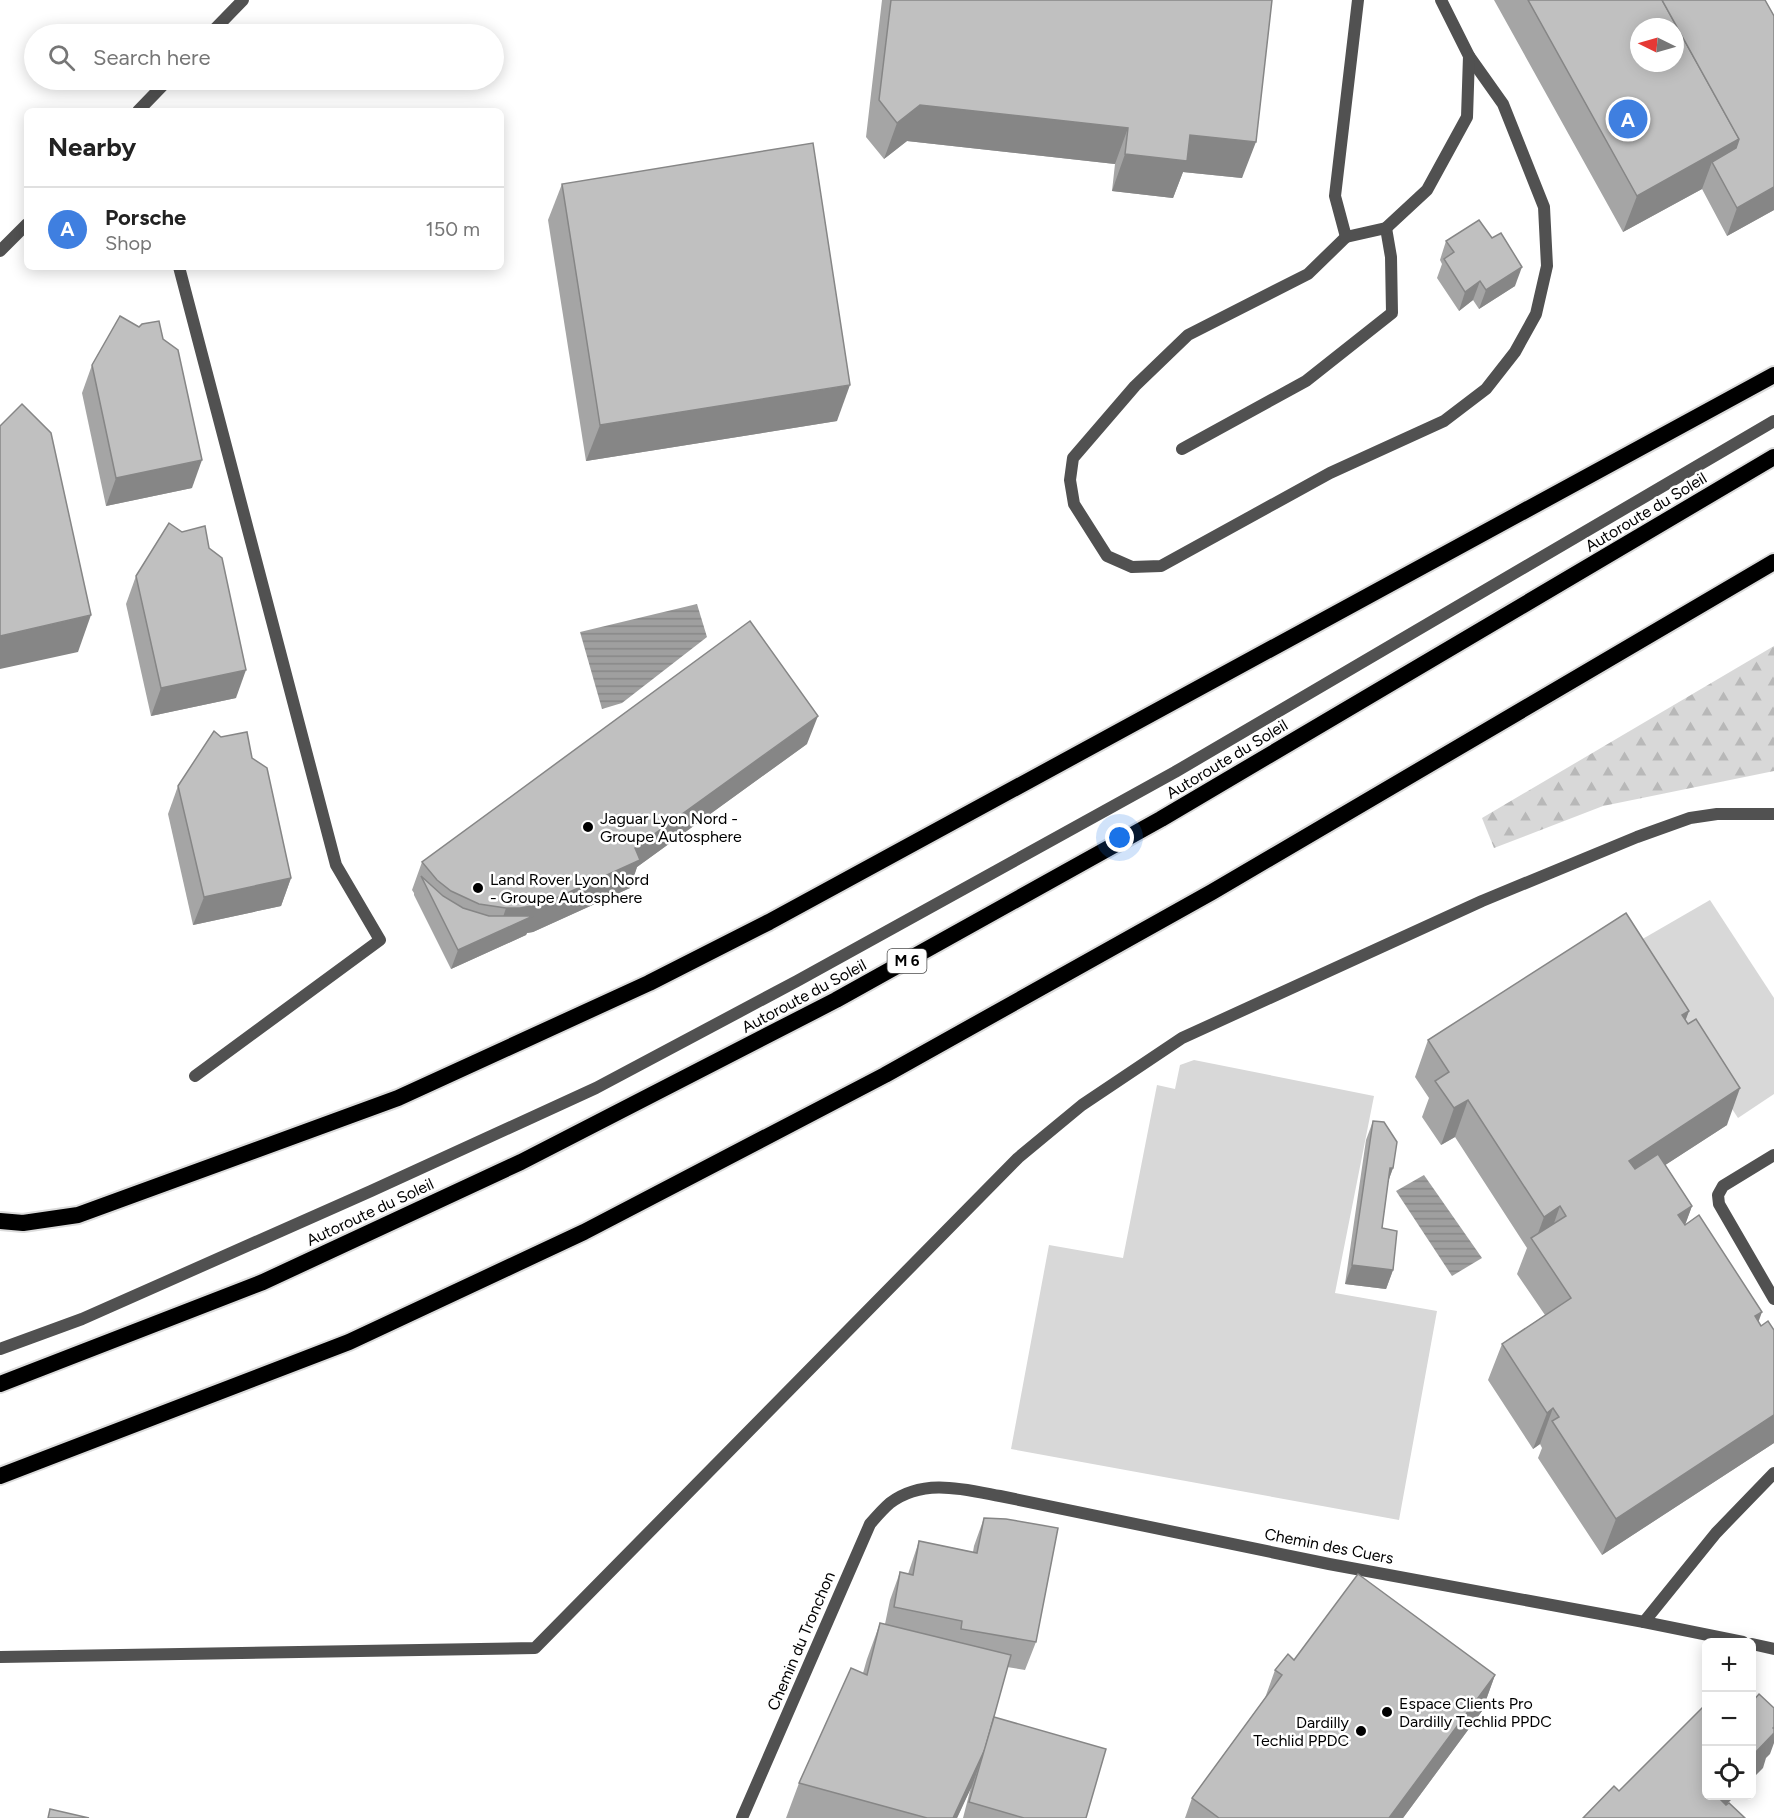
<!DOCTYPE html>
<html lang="en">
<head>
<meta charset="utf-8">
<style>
  :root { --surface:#fff; --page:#f2f2f2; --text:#222; --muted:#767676; --line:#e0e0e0; --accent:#0f766e }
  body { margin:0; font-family:Figtree,sans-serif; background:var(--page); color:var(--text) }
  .controls { position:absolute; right:18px; bottom:18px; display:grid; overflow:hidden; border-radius:9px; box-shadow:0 3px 15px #0003 }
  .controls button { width:54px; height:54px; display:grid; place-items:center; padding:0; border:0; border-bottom:2px solid var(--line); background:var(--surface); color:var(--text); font:30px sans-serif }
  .compass { position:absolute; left:1630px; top:18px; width:54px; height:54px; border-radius:50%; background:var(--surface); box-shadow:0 3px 15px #0003; rotate:275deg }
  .you { position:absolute; left:1120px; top:838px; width:21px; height:21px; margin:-15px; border:4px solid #fff; border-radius:50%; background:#1a73e8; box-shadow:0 0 0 9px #1a73e833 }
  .badge { display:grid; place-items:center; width:39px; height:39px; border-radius:50%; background:var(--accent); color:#fff; font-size:20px; font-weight:700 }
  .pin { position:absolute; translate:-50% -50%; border:3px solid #fff; box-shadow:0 2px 6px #0006 }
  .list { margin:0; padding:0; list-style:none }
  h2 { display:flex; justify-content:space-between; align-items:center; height:78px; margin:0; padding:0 24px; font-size:26px }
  h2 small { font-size:20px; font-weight:400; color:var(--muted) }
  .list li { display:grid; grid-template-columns:39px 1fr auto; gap:18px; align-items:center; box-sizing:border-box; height:84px; padding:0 24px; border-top:2px solid var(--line) }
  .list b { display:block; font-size:22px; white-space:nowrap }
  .list p { margin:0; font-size:20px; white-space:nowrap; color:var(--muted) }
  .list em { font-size:20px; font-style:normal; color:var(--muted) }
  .icon { flex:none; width:33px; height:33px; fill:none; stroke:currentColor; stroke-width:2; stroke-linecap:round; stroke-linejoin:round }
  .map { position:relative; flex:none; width:1774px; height:1818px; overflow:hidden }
  .search { position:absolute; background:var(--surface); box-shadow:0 3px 15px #0003; left:24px; top:24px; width:480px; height:66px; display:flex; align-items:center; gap:15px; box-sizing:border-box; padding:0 21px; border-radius:33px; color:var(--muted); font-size:22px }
  .panel { position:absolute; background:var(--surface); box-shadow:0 3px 15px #0003; left:24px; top:108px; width:480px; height:162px; border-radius:9px }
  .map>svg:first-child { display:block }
  .grass { fill:#d8d8d8 }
  .forest { fill:url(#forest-firs) }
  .water { fill:url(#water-rules) }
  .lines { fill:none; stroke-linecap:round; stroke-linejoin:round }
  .trunk-casing { stroke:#dbdbdb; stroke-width:20 }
  .service { stroke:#515151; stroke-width:12 }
  .minor { stroke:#515151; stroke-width:12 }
  .tertiary { stroke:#515151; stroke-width:12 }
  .trunk { stroke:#000; stroke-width:16 }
  .wall { fill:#a5a5a5 }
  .shaded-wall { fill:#868686 }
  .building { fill:#c0c0c0; stroke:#868686; stroke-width:1.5; fill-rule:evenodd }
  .poi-dot { fill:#000; stroke:#fff; stroke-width:2 }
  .labels { text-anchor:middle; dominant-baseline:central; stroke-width:5; stroke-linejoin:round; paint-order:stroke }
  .shield { fill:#fff; stroke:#4c4c4c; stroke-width:1.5 }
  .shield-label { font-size:15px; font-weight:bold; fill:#000 }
  .street-label { font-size:16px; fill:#000; stroke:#fff }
  .poi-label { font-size:16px; fill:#000; stroke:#fff; text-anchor:start }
</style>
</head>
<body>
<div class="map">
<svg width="1774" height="1818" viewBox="0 0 1774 1818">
  <defs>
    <pattern id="forest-firs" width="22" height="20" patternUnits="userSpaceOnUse" patternTransform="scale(1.5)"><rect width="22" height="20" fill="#d8d8d8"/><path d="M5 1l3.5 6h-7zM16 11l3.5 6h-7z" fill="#b8b8b8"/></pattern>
    <pattern id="water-rules" width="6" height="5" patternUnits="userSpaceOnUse" patternTransform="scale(1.5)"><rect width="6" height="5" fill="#9f9f9f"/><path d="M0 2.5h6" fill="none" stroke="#878787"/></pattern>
  </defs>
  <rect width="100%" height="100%" fill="#fff"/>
  <g class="grass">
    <polygon points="1710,900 1774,998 1774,1094 1738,1118 1627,948"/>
    <polygon points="1194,1060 1374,1096 1335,1293 1437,1311 1399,1520 1011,1449 1049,1245 1123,1258 1157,1085 1175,1089 1180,1065"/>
  </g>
  <polygon class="forest" points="1774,646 1774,771 1603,806 1494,848 1482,818"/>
  <g class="water">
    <polygon points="697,604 707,637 622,703 602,709 580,632"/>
    <polygon points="1424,1175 1482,1258 1452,1276 1396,1191"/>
  </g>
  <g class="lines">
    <g class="trunk-casing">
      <g id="trunk">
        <polyline points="0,1221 23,1223 78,1215 398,1098 649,983 769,922 1774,375"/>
        <polyline points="0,1384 263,1282 521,1162 836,1000 1161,819 1774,457"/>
        <polyline points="0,1476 349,1342 584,1232 885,1075 1212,892 1774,562"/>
      </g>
    </g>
    <g class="service">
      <polyline points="1346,237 1308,274 1188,335 1135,386 1073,458 1070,480 1074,504 1107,556 1132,567 1161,566 1330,473 1444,421 1486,389 1515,352 1536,314 1547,266 1544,207 1503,104 1469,56"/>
      <polyline points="179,267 336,865 380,940 195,1076"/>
      <polyline points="1182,449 1306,381 1392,313 1391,257 1386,228"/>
      <polyline points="1774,1155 1723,1186 1718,1195 1719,1204 1774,1299"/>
      <polyline points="0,1349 82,1319 371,1191 596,1088 797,981 1175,772 1774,421"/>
      <polyline points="1644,1622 1716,1533 1774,1473"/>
      <polyline points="0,1657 535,1648 1018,1158 1082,1105 1182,1038 1482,901 1637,837 1690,818 1717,814 1774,814"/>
    </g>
    <g class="minor">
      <polyline points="1358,0 1335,196 1346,237 1386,228 1427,190 1467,117 1469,56 1441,0"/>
      <polyline points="1752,1644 1774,1649"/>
      <path d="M 742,1818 L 870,1524 C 876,1517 883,1509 890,1503 C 923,1478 963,1489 1000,1496 L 1329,1564 L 1644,1622 L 1743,1642"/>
    </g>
    <g class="tertiary">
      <polyline points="210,34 243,0"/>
      <polyline points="138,111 168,80"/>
      <polyline points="0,251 27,224"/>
    </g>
    <use href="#trunk" class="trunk"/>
  </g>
  <g class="wall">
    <polygon points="882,0 1272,0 1242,178 1183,172 1173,198 1112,191 1115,164 907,141 884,159 866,137"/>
    <polygon points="1494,0 1765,0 1774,16 1774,210 1727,236 1702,189 1623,232"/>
    <polygon points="562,184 837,421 586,461 548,220"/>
    <polygon points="1446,241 1515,286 1479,309 1473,300 1459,311 1437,278 1442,264 1440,260"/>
    <polygon points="92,365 192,488 106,506 82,393"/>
    <polygon points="209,548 236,698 151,716 126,604 136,576"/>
    <polygon points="807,744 637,867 630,888 533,932 527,933 526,935 451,969 414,895 414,893 412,890 422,862"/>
    <polygon points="178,786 291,878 281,906 193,925 168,814"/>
    <polygon points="1689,1011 1685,1020 1727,1125 1665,1165 1692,1206 1685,1224 1761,1326 1774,1330 1774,1443 1602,1555 1538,1458 1542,1448 1540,1444 1533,1449 1488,1380 1502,1344 1545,1315 1517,1274 1527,1248 1455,1137 1441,1145 1422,1117 1429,1098 1415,1077 1428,1040"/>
    <polygon points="1373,1121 1393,1168 1388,1182 1382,1228 1393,1270 1386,1289 1345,1284 1366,1140"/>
    <polygon points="984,1518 1036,1642 1025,1670 1007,1667 994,1717 1086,1818 963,1818 971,1787 957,1818 786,1818 799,1783 863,1673 867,1659 880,1623 885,1624 890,1600 900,1572 908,1574 919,1541 973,1552 974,1546"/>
    <polygon points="1294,1660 1495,1675 1482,1711 1403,1818 1185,1818 1192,1798 1265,1698 1275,1670"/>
  </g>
  <g class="shaded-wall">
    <polygon points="920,105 1128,128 1115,164 907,141 884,159 897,123"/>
    <polygon points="1190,135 1256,142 1242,178 1183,172 1173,198 1112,191 1125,154"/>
    <polygon points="1739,139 1726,176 1712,162 1702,189 1623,232 1637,196"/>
    <polygon points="1774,187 1774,210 1727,236 1737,208"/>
    <polygon points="1522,267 1515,286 1479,309 1486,290"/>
    <polygon points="1480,281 1473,300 1459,311 1465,292"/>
    <polygon points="850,385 837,421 586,461 600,425"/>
    <polygon points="202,460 192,488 106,506 116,478"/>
    <polygon points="91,615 78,652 0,669 0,636"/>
    <polygon points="246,670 236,698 151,716 161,688"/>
    <polygon points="818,716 807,744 637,867 630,888 533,932 527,933 526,935 451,969 458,950 498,932 506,908 635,848"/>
    <polygon points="291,878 281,906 193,925 204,897"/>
    <polygon points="1689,1011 1675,1048 1682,1015"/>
    <polygon points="1740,1088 1727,1125 1616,1197 1629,1161"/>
    <polygon points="1468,1100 1455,1137 1441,1145 1454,1108"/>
    <polygon points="1390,1168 1393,1168 1386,1187"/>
    <polygon points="1560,1206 1547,1243 1534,1244 1544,1217"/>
    <polygon points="1692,1206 1679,1242 1678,1215"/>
    <polygon points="1352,1265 1393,1270 1386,1289 1345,1284"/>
    <polygon points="1762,1312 1749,1348 1755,1316"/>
    <polygon points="1553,1408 1540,1444 1533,1449 1547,1413"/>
    <polygon points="1774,1415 1774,1443 1602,1555 1616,1519"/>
    <polygon points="1495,1675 1482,1711 1403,1818 1389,1818"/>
    <polygon points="1774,1727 1774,1743 1770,1754 1766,1758 1763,1768 1752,1779 1752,1756"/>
    <polygon points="985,1749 972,1786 957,1818 953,1818"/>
    <polygon points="1721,1796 1735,1796 1713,1818"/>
  </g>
  <g class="building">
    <polygon points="891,0 1272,0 1256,142 1190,135 1187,161 1125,154 1128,128 920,105 897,123 879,100"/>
    <path d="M 1528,0 L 1662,0 L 1739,139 L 1637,196 ZM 1639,27 L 1675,27 L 1675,63 L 1639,63 Z"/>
    <polygon points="1662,0 1765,0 1774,16 1774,187 1737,208 1712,162 1736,148 1739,139"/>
    <polygon points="813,143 850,385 600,425 562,184"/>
    <polygon points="1479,220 1492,238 1501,233 1522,267 1486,290 1480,281 1465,292 1444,259 1454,252 1446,241"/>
    <polygon points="120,316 139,327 142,324 159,321 163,339 178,350 202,460 116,478 92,365"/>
    <polygon points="22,404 51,433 91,615 0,636 0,426"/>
    <polygon points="169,523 182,532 205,526 209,548 222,558 246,670 161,688 136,576"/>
    <polygon points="750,621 818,716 635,848 640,860 543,904 520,908 506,908 479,904 451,891 437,880 422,862"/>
    <polygon points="214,731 221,737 247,732 252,758 267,768 291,878 204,897 178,786"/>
    <polygon points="421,876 443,896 463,908 489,916 533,916 458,950"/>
    <polygon points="1626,913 1689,1011 1682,1015 1688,1024 1696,1019 1740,1088 1629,1161 1635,1169 1658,1154 1692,1206 1678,1215 1685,1225 1699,1215 1762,1312 1755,1316 1761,1326 1768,1321 1774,1330 1774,1415 1616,1519 1552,1421 1559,1417 1553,1408 1547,1413 1502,1344 1571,1298 1531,1238 1566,1216 1560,1206 1544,1217 1468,1100 1454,1108 1435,1081 1449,1072 1428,1040"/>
    <polygon points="1373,1121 1384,1122 1397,1142 1393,1168 1390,1168 1382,1228 1397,1231 1393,1270 1352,1265"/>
    <polygon points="984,1518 1006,1519 1058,1528 1036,1642 961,1629 962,1621 894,1607 900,1572 913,1575 919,1541 977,1553"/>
    <polygon points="1358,1574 1495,1675 1389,1818 1219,1818 1192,1798 1282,1675 1275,1670 1288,1654 1294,1660"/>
    <polygon points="880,1623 1011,1655 985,1749 953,1818 927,1818 799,1783 851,1668 867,1675"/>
    <polygon points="1759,1694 1774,1708 1774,1727 1773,1728 1774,1729 1774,1733 1752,1756 1752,1702"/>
    <polygon points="1707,1703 1707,1796 1717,1796 1726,1805 1729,1803 1745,1818 1583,1818 1614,1786 1619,1791"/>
    <polygon points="994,1717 1106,1749 1086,1818 1024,1818 969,1802"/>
    <polygon points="50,1809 89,1818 48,1818"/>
  </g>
  <g class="poi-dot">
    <circle cx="588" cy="827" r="6"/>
    <circle cx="478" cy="888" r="6"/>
    <circle cx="1387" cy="1712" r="6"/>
    <circle cx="1361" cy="1731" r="6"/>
  </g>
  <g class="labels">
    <rect class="shield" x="887.5" y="949" width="39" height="24" rx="4.5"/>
    <g class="shield-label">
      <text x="907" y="961">M 6</text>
    </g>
    <g class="street-label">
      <text transform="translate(1646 512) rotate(-31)">Autoroute du Soleil</text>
      <text transform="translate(1227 759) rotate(-31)">Autoroute du Soleil</text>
      <text transform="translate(804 996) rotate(-28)">Autoroute du Soleil</text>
      <text transform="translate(370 1212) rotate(-25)">Autoroute du Soleil</text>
      <text transform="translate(1329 1546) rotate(11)">Chemin des Cuers</text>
      <text transform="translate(801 1641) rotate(-67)">Chemin du Tronchon</text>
    </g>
    <g class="poi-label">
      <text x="600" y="818">Jaguar Lyon Nord -<tspan x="600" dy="18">Groupe Autosphere</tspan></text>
      <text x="490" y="879">Land Rover Lyon Nord<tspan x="490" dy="18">- Groupe Autosphere</tspan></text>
      <text x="1399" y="1703">Espace Clients Pro<tspan x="1399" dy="18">Dardilly Techlid PPDC</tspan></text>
      <text x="1349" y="1722" text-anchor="end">Dardilly<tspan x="1349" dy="18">Techlid PPDC</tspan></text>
    </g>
  </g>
</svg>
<div class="controls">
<button>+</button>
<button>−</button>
<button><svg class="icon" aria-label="locate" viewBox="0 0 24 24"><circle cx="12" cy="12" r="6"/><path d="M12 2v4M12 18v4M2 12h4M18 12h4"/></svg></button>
</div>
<svg class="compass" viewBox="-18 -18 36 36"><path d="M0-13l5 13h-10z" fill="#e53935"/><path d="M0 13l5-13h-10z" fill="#767676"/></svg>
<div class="you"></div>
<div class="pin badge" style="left:1628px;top:119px;background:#3f7fe0">A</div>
<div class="search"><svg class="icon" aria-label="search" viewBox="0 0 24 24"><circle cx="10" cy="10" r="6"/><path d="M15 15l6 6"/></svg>Search here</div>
<section class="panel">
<h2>Nearby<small></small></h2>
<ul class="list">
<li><span class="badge" style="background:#3f7fe0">A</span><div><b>Porsche</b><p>Shop</p></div><em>150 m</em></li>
</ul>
</section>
</div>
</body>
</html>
